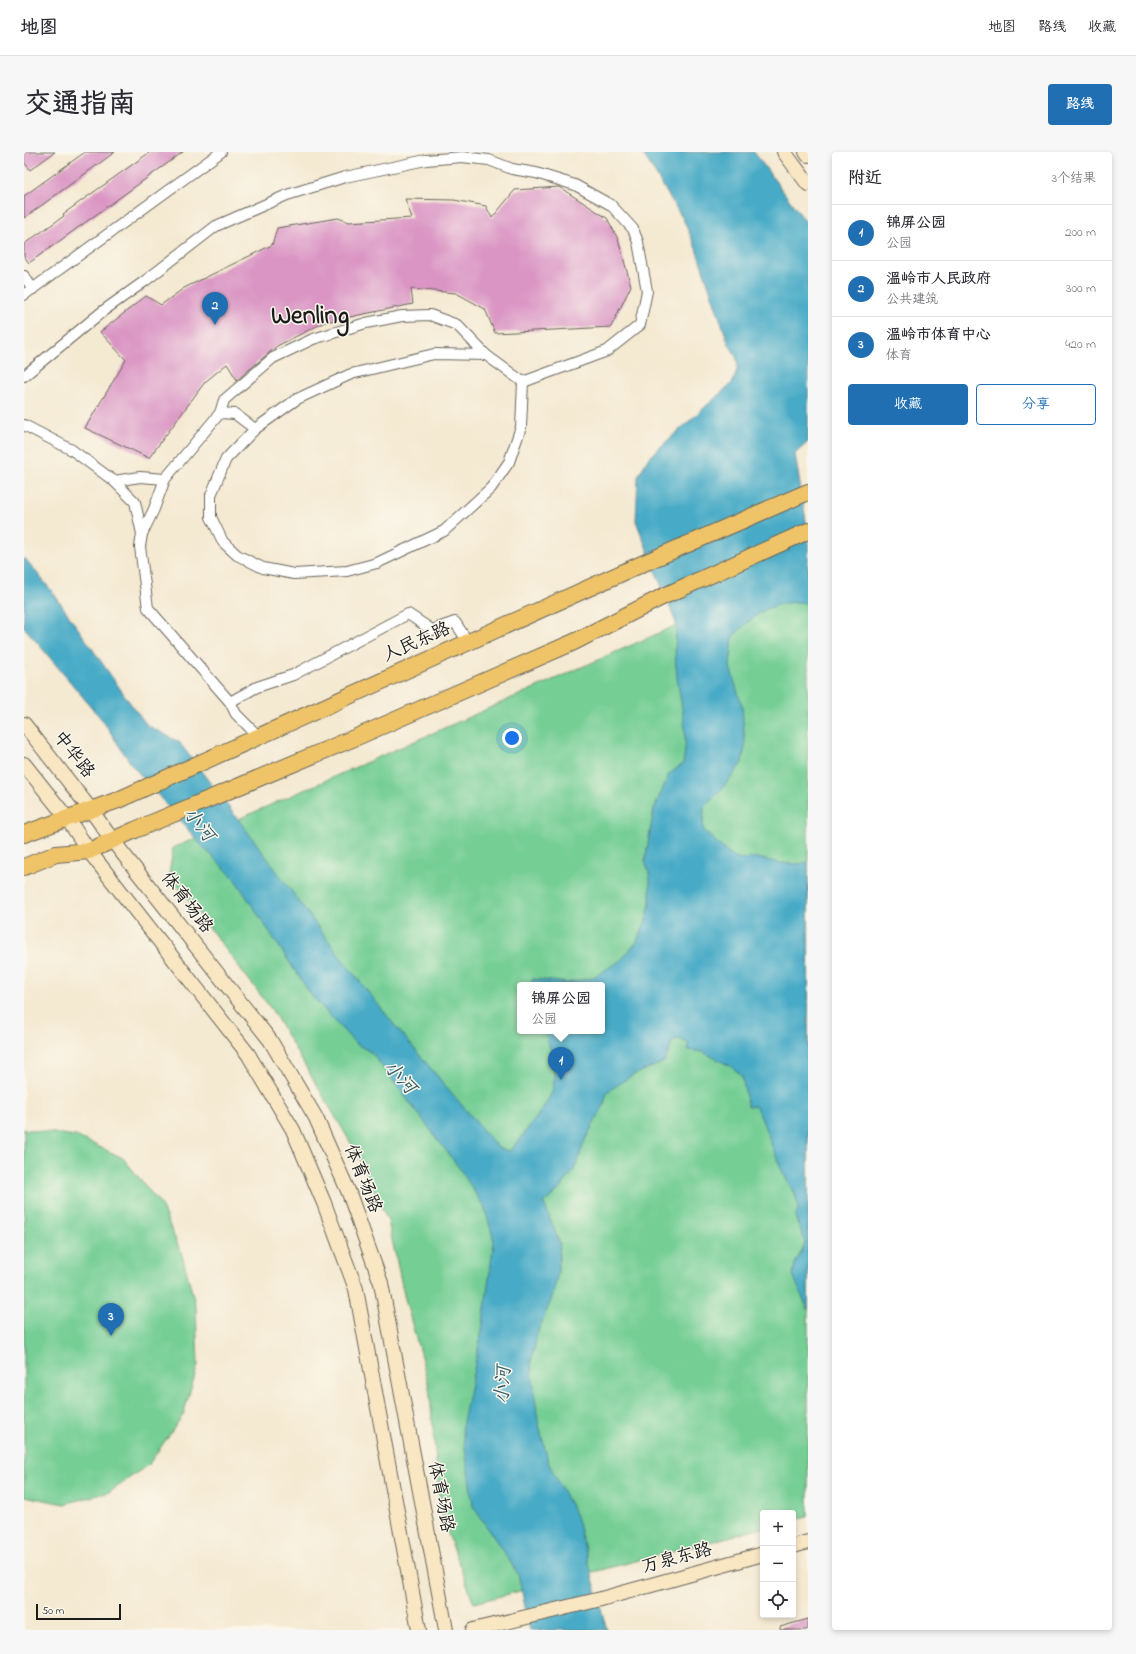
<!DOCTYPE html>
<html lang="zh">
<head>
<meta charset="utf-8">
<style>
  :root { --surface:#fff; --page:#f7f7f7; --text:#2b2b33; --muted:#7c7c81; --line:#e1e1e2; --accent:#1f6fb2 }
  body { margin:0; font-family:"Indie Flower","LXGW WenKai TC",sans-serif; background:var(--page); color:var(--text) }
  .controls { position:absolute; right:12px; bottom:12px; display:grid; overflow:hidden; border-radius:4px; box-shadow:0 2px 6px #0003 }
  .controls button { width:36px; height:36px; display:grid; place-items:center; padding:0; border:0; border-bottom:1px solid var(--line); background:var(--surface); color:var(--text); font:20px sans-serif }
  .scale { position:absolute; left:12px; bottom:10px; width:85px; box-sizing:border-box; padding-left:4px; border:2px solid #1c1c1c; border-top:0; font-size:11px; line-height:14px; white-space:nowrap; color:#1c1c1c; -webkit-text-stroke:3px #fbf7ec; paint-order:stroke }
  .you { position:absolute; left:488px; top:586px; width:14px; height:14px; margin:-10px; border:3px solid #fff; border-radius:50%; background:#1a73e8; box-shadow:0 0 0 6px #1a73e833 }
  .badge { display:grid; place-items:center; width:26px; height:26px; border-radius:50%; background:var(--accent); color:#fff; font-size:13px; font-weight:700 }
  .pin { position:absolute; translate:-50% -33px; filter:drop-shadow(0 1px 2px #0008) }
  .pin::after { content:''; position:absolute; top:21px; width:14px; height:12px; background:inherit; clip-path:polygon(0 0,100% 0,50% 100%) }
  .popup { position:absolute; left:493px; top:830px; width:88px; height:52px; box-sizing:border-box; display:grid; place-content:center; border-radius:4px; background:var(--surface); filter:drop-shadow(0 1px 3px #0005); font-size:13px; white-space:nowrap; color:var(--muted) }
  .popup b { font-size:15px; color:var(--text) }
  .popup::after { content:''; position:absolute; left:50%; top:100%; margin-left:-8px; border:8px solid transparent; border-top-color:var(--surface) }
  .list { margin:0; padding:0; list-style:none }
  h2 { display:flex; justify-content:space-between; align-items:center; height:52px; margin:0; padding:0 16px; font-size:17px }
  h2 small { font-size:13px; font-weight:400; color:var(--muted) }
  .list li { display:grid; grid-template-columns:26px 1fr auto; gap:12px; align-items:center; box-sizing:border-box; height:56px; padding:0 16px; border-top:1px solid var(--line) }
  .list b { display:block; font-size:15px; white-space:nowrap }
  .list p { margin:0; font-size:13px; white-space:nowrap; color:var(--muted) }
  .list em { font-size:13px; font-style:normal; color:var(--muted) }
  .actions { display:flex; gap:8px; padding:12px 16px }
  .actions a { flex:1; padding:9px 0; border:1px solid var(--accent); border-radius:4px; text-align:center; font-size:14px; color:var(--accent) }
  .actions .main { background:var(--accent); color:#fff }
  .icon { flex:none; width:22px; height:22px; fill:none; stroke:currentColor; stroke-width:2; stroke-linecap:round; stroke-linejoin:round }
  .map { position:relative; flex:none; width:784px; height:1478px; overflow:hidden; border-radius:4px }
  header { display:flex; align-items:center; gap:24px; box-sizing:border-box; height:56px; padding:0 20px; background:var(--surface); border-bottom:1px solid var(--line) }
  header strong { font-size:19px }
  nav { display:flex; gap:22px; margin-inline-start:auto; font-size:14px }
  .intro { display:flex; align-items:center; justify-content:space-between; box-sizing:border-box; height:96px; padding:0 24px }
  h1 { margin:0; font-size:28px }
  .button { padding:10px 18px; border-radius:4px; background:var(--accent); color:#fff; font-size:14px; font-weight:700 }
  main { display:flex; gap:24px; padding:0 24px }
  aside { flex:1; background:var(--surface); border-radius:4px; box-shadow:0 2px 6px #0003 }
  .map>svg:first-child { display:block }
  .green { fill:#75ce94; stroke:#487558; fill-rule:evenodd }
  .water { fill:#46aac6; stroke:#316371 }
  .building { fill:#da95c4 }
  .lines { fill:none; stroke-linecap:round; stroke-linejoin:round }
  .street-casing { stroke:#68645b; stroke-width:12 }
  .secondary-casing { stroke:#68645b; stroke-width:16 }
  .primary-casing { stroke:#68645b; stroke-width:18 }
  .street { stroke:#fff; stroke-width:10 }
  .secondary { stroke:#f9e7c3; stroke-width:14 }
  .primary { stroke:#efc469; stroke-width:16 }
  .labels { text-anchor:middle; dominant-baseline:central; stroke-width:3; stroke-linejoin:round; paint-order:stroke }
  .street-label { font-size:18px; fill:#1c1c1c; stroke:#fbf7ec }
  .water-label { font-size:19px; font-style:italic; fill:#2f5c68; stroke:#fbf7ec }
  .town-label { font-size:26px; font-weight:bold; fill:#1c1c1c; stroke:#fbf7ec }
</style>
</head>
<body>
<header>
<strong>地图</strong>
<nav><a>地图</a><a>路线</a><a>收藏</a></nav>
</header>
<div class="intro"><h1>交通指南</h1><a class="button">路线</a></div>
<main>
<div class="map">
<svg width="784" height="1478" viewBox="0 0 784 1478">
  <rect width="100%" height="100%" fill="#fbf7ec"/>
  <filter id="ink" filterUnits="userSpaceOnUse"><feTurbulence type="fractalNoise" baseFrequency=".025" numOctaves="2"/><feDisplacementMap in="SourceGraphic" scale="8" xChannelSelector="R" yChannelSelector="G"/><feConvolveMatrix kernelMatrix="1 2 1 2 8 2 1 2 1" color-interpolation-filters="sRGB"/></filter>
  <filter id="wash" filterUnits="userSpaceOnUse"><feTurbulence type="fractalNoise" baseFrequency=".012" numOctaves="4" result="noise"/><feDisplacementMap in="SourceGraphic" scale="16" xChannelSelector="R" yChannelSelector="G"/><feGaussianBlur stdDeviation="0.9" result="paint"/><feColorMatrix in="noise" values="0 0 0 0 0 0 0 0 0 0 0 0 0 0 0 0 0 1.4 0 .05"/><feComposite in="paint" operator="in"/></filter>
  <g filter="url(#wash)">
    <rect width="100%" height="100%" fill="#f4e9d1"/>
    <g class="green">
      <path d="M 784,415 L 784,1365 L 769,1368 L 769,1361 L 739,1361 L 739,1376 L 450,1451 L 417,1363 L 405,1234 L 380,1143 L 364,1069 L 331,998 L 248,858 L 145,723 L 149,696 ZM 496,833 L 578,833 L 578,879 L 496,879 Z"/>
      <polygon points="0,977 52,984 99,1006 137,1053 158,1103 172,1155 174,1213 159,1263 125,1312 86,1340 40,1352 0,1344"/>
    </g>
    <path class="water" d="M 618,0 L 730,0 L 784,73 L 784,290 L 771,302 L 784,381 L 784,452 C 770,447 748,453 736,461 C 726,467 718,476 709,484 L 706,515 L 718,554 L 721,594 L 718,611 L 702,632 L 680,655 L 679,677 C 685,684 706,704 714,706 C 720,708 727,705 733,706 C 750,709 766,715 784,710 L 784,1158 L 769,1123 L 771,1112 L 781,1092 L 779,1084 L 771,1065 L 774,1057 L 772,1045 L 757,1017 L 736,963 L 731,954 L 724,955 L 718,924 L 708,915 L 679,900 L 664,898 L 664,891 L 654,887 L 648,890 L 645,900 L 640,910 L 607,924 L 583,940 L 580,953 L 561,988 L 551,1016 L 536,1037 L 520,1051 L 536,1092 L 534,1121 L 528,1146 L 513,1182 L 507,1211 L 514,1269 L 525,1312 L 552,1364 L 583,1478 L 506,1478 L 494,1422 L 449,1354 L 438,1275 L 458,1178 L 470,1089 L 461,1057 L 436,1017 L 348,901 L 331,891 L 287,843 L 210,726 L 178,694 L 107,612 L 79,569 L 0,475 L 0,405 L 30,442 L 104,548 L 123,573 L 155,590 L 229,687 L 314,802 L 372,875 L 474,996 L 486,999 C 497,985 526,951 529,936 C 533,916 527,897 520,879 L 578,879 L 578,833 L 506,833 L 509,827 L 544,831 L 568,826 L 597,808 L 612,791 L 623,766 L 626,751 L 626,725 L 621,709 L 630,657 L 645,622 L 659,612 C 665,584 658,559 654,532 C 651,513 650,493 653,474 L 612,369 L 614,324 L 625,305 L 709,230 C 715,213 716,208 705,193 L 671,94 L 659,67 Z"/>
    <g id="blocks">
      <g class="building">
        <polygon points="0,0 31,0 6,18 0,10"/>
        <polygon points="61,0 91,0 0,66 0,44"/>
        <polygon points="126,0 159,0 5,111 0,104 0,92 40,64 39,62"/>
        <polygon points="535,35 583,66 594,87 607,134 587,175 471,181 461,157 432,141 387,137 389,152 301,170 253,194 213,228 203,212 181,230 125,306 61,276 102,208 76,180 122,144 137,153 160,136 248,93 253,76 314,66 325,70 388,66 381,47 430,48 462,54 468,66 491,38"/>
        <polygon points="784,1467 784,1478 756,1478 756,1475"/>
      </g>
    </g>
  </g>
  <g filter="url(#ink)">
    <use href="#blocks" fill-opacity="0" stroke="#68645b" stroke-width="1"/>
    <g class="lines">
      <g class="street-casing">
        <g id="street">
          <polyline points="0,124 9,137"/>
          <polyline points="0,143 197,0"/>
          <polyline points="462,203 410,202 327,222 273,247 231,277 202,307 187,343 187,365 199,390 213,403 239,416 270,422 323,419 353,411 420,379 467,336 485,310 497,275 499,230"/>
          <polyline points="0,224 79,159 121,129 192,74 263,43 321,25 402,8 438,5 465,8 488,17 512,21 551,33 587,53 609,77 614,90 623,139 616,173 583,199 499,230"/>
          <polyline points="196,261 200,248 249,206 289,187 342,171 378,164 406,163 433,173 462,203 499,230"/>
          <polyline points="0,273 48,298 90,329 111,350 118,382"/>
          <polyline points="231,277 211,262 196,261 141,327 130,357 118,382 116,395 124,456 206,550 212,562 234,584"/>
          <polyline points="90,329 116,325 141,327"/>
          <polyline points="206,550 233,535 269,523 384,462 408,478 431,470 444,490"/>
        </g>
      </g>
      <g class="secondary-casing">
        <g id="secondary">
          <polyline points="760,0 784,32"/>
          <polyline points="782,0 784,3"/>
          <polyline points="0,572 67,658 89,689 246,888 292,966 325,1041 357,1131 422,1478"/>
          <polyline points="0,612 43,666 65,699 224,902 269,978 300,1051 332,1137 395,1478"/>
          <polyline points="769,1394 784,1390"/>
          <polyline points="449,1478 577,1447 739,1402"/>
        </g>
      </g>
      <g class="primary-casing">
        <g id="primary">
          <polyline points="0,682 94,648 620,411 784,340"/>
          <polyline points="0,715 32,702 65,699 111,678 335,584 550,490 638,445 784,379"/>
        </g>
      </g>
      <use href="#street" class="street"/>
      <use href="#secondary" class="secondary"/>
      <use href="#primary" class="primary"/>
    </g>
  </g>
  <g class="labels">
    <g class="street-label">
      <text transform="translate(393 491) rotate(-24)">人民东路</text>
      <text transform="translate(49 603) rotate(52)">中华路</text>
      <text transform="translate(162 751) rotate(52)">体育场路</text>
      <text transform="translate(338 1027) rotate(68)">体育场路</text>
      <text transform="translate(416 1345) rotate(79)">体育场路</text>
      <text transform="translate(653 1407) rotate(-15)">万泉东路</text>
    </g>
    <g class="water-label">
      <text transform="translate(174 673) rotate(51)">小河</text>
      <text transform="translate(375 926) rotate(47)">小河</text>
      <text transform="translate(480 1233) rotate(-87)">小河</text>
    </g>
    <g class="town-label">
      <text x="286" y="165">Wenling</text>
    </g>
  </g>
</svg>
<div class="controls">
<button>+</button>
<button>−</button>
<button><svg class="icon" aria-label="locate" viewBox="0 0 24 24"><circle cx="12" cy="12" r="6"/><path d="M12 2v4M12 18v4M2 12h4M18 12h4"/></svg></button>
</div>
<div class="scale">50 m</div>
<div class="you"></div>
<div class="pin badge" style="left:537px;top:928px">1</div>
<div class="popup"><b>锦屏公园</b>公园</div>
<div class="pin badge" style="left:191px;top:173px">2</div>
<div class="pin badge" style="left:87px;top:1184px">3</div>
</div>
<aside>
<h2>附近<small>3个结果</small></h2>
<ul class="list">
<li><span class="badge">1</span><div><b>锦屏公园</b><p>公园</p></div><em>200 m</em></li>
<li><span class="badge">2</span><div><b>温岭市人民政府</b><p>公共建筑</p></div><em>300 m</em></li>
<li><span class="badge">3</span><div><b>温岭市体育中心</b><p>体育</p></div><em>420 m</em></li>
</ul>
<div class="actions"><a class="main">收藏</a><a>分享</a></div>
</aside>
</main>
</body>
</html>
